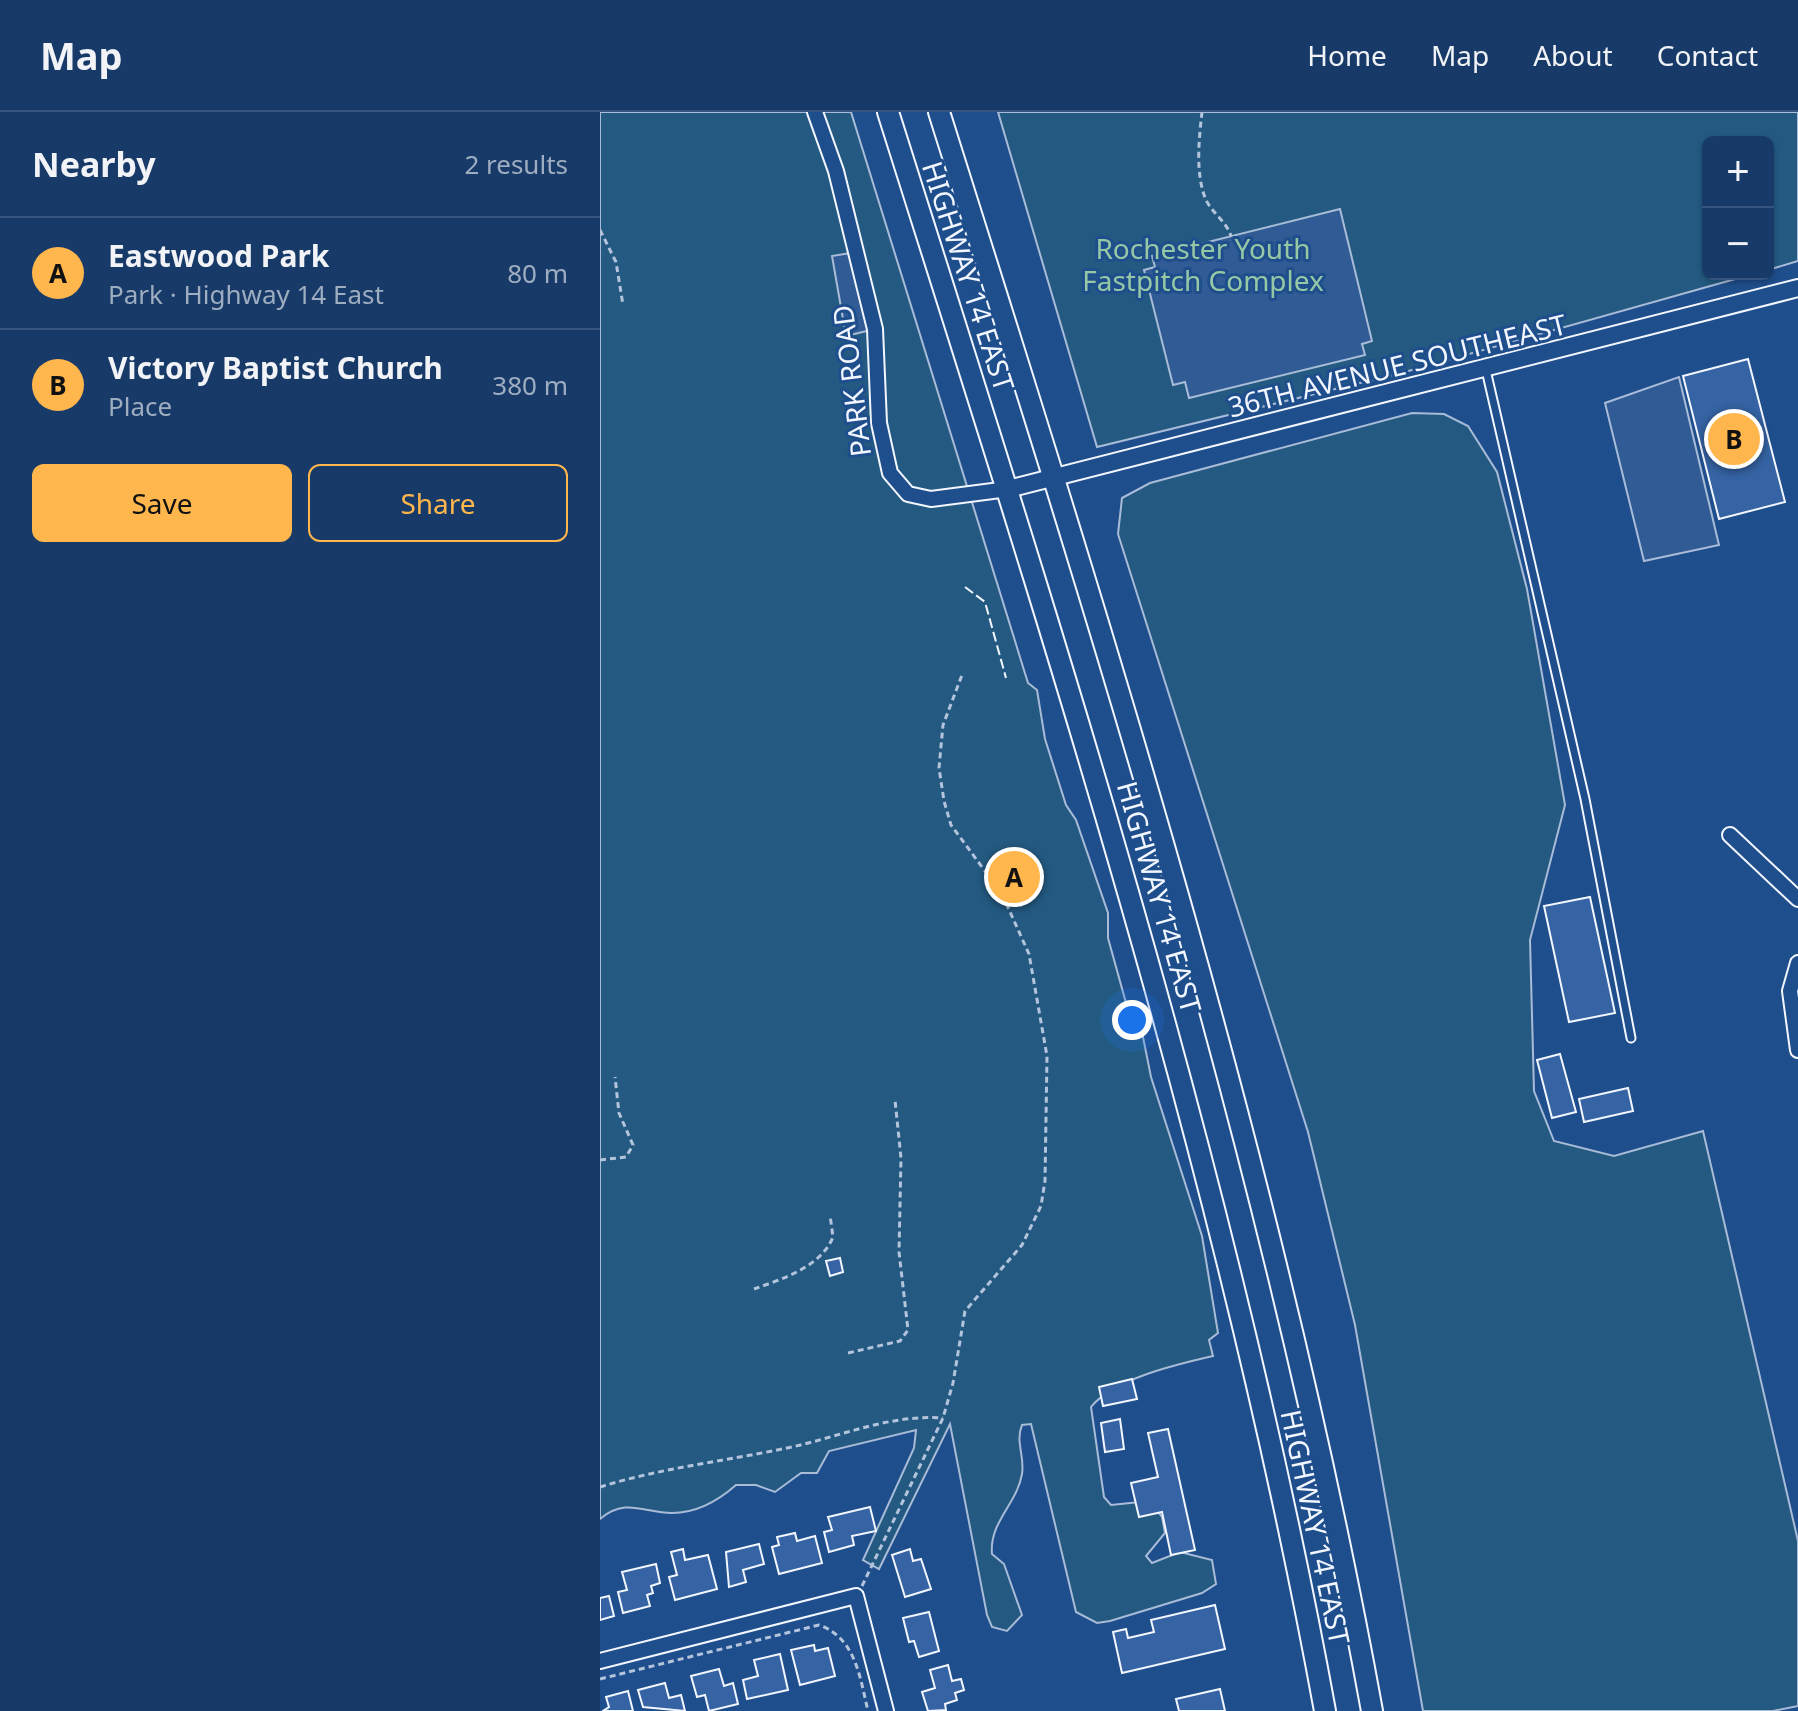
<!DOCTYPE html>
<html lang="en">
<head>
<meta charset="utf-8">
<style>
  :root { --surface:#173a69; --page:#20416f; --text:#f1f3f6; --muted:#9eadc0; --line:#36547d; --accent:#ffb74d }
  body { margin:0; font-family:"Noto Sans",sans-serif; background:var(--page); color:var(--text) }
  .controls { position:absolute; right:24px; top:24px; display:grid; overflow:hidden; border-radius:12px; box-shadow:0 2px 6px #0004 }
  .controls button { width:72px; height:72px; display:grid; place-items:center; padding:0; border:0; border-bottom:2px solid var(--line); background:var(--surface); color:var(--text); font:40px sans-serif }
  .you { position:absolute; left:532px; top:908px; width:28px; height:28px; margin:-20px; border:6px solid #fff; border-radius:50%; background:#1a73e8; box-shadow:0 0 0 12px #1a73e833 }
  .badge { display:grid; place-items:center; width:52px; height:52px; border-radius:50%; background:var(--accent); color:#111; font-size:26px; font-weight:700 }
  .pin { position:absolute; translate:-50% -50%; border:4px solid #fff; box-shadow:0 2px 8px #0006 }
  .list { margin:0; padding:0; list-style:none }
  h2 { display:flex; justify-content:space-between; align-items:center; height:104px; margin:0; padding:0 32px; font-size:34px }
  h2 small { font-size:26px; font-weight:400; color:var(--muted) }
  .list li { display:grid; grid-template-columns:52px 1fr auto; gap:24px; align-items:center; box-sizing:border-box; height:112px; padding:0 32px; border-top:2px solid var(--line) }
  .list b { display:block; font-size:30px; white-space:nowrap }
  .list p { margin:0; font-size:26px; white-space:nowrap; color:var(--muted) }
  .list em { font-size:26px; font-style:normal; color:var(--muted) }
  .actions { display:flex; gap:16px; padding:24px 32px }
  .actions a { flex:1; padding:18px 0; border:2px solid var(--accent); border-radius:12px; text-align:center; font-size:28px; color:var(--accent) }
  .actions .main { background:var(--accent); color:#111 }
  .map { position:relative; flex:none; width:1198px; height:1599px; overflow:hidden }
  header { display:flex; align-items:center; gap:48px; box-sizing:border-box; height:112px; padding:0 40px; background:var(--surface); border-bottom:2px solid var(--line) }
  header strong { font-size:38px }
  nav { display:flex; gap:44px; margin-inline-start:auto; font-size:28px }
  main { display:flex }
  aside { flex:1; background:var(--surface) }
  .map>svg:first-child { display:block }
  .green { fill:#245a82; stroke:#a8bbd7; stroke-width:2 }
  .parking { fill:#305b95; stroke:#a8bbd7; stroke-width:2 }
  .building { fill:#3563a3; stroke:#f2f6ff; stroke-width:2 }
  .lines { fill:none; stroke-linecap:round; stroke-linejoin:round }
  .service-casing { stroke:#f2f6ff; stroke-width:11 }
  .minor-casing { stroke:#f2f6ff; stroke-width:18 }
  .tertiary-casing { stroke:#f2f6ff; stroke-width:20 }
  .primary-casing { stroke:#f2f6ff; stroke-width:24 }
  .path { stroke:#b3c4dc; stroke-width:3; stroke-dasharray:6 4; stroke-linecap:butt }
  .service { stroke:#1f4e8c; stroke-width:7 }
  .minor { stroke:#1f4e8c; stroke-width:14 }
  .tertiary { stroke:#1f4e8c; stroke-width:16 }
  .primary { stroke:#1f4e8c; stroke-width:20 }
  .fence { stroke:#f2f6ff; stroke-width:2; stroke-dasharray:10 4; stroke-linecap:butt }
  .labels { text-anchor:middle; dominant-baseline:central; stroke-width:6; stroke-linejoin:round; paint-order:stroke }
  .park-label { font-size:28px; fill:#97c8a6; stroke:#1f4e8c }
  .street-label { font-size:28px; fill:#f2f6ff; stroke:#1f4e8c }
</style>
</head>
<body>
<header>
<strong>Map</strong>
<nav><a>Home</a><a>Map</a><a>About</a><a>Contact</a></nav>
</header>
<main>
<aside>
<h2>Nearby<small>2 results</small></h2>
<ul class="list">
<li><span class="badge">A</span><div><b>Eastwood Park</b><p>Park · Highway 14 East</p></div><em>80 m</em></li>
<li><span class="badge">B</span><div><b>Victory Baptist Church</b><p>Place</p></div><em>380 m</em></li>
</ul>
<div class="actions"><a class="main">Save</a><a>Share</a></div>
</aside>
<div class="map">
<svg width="1198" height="1599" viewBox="0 0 1198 1599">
  <rect width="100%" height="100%" fill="#1f4e8c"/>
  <g class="green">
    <path d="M 0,0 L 251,0 L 428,571 L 437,578 L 445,627 L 466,693 L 476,708 L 508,801 L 508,826 L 528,898 L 543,925 L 551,965 L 602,1124 L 618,1221 L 609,1228 L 613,1244 C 578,1252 513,1267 491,1295 L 504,1385 L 511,1393 L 540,1390 L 552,1392 L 562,1405 L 565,1421 L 546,1444 L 552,1451 L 580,1440 L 612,1448 L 616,1472 L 602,1481 L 510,1509 L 497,1511 L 476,1500 L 431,1312 L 422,1313 C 415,1330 425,1344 422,1362 C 417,1392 389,1410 392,1442 L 404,1452 L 422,1503 L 407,1519 L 392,1515 L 387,1503 L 350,1312 L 279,1457 L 263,1448 L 314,1336 L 316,1318 L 229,1339 L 217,1361 L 201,1361 L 175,1380 L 156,1373 L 136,1373 C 119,1388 96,1401 72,1401 C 44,1401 26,1385 0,1407 Z"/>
    <polygon points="398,0 1198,0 1198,149 1168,158 1168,30 1108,30 1108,162 1153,162 805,260 497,335"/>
    <polygon points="812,301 844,302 868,314 897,360 927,477 965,693 930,828 934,979 954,1029 1014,1044 1103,1019 1198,1429 1198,1594 1173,1599 823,1599 755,1213 708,1020 518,422 522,386 550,371"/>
  </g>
  <g class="parking">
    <polygon points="740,97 772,229 762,232 765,243 589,286 585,270 573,273 544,158 555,155 552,144"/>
    <polygon points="257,140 275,217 246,224 232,144"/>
    <polygon points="1079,265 1119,433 1044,449 1005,291"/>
  </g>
  <g class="building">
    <polygon points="1148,247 1185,390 1119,407 1083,264"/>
    <polygon points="990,785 1015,901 969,910 944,794"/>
    <polygon points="960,942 976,1000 952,1006 937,948"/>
    <polygon points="1028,976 1033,999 984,1010 979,987"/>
    <polygon points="240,1146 243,1160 230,1164 226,1149"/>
    <polygon points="532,1267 537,1287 503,1294 499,1275"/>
    <polygon points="520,1307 524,1337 505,1340 501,1311"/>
    <polygon points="568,1317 595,1438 571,1443 562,1400 539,1405 531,1371 558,1365 548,1321"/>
    <polygon points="270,1395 276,1419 252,1424 254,1433 229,1440 224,1420 232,1418 228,1405"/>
    <polygon points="195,1421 197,1429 215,1424 222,1451 179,1462 172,1435 179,1433 177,1425"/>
    <polygon points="159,1432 164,1452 143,1458 146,1470 129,1475 126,1440"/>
    <polygon points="83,1437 85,1448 108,1443 117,1477 75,1488 69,1465 77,1463 71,1440"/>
    <polygon points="310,1437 313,1449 321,1447 331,1477 305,1485 292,1443"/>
    <polygon points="56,1452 60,1471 51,1474 53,1481 47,1483 50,1494 23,1501 18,1480 27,1478 22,1460"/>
    <polygon points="9,1484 14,1504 0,1508 0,1486"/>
    <polygon points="615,1493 625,1537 522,1561 513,1520 526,1517 528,1526 554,1520 551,1508"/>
    <polygon points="329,1500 339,1539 319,1545 314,1529 309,1530 303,1506"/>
    <polygon points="214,1533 215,1539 228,1536 235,1564 200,1573 191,1538"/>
    <polygon points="180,1542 188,1578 147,1587 143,1568 158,1564 154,1548"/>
    <polygon points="348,1553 352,1569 361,1567 364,1578 355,1581 357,1588 345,1592 346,1598 328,1599 322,1580 335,1576 330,1558"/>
    <polygon points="119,1557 124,1574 133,1571 138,1592 109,1599 105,1583 97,1585 91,1564"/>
    <polygon points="65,1571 69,1586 81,1583 85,1599 43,1595 38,1578"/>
    <polygon points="620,1577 625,1599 579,1599 576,1587"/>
    <polygon points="28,1579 33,1599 3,1599 9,1595 6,1585"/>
  </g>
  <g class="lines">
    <g class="service-casing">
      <polyline id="service" points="886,258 985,687 1031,926"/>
    </g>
    <g class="minor-casing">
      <g id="minor">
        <polyline points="215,0 236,59 275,217 279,311 290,361 308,382 331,387 408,377"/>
        <polyline points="1130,723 1198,787"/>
        <polyline points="1198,851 1190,879 1198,938"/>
        <polyline points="0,1549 256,1484 286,1599"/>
      </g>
    </g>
    <g class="tertiary-casing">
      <polyline id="tertiary" points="408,377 1198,176"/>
    </g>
    <g class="primary-casing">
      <g id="primary">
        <path d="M 288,0 C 455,529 625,1052 725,1599"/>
        <path d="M 339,0 C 505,527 673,1054 772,1599"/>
      </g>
    </g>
    <g class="path">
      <path d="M 602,0 C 599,27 595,62 606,88 C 613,102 626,109 631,124"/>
      <polyline points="0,118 16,150 23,193"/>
      <polyline points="0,1048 26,1045 33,1033 19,1001 15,965"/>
      <path d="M 154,1177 C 182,1167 221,1155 233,1125 L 230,1103"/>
      <polyline points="248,1241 300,1229 308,1218 299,1140 301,1046 295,988"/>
      <path d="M 0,1375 C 61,1356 125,1349 187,1336 C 240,1325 289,1302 343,1306"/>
      <polyline points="262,1474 343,1306 353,1271 365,1199 422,1133 441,1094 445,1069 447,944 429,842 402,782 351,713 344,689 339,656 343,613 362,563"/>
      <path d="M 0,1567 L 219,1513 C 256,1526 260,1566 268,1599"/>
    </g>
    <use href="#service" class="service"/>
    <use href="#minor" class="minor"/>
    <use href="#tertiary" class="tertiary"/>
    <use href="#primary" class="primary"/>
    <polyline class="fence" points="365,475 385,490 406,566"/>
  </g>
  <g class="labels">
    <g class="park-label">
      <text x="603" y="136">Rochester Youth<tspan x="603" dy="32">Fastpitch Complex</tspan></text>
    </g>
    <g class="street-label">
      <text transform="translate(369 164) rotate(72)">HIGHWAY 14 EAST</text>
      <text transform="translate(797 253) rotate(-14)">36TH AVENUE SOUTHEAST</text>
      <text transform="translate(251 269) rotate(-97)">PARK ROAD</text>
      <text transform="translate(560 785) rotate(74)">HIGHWAY 14 EAST</text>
      <text transform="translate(716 1415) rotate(78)">HIGHWAY 14 EAST</text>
    </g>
  </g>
</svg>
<div class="controls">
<button>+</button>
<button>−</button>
</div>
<div class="you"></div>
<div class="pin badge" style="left:414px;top:765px">A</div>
<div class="pin badge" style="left:1134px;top:327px">B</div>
</div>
</main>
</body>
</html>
